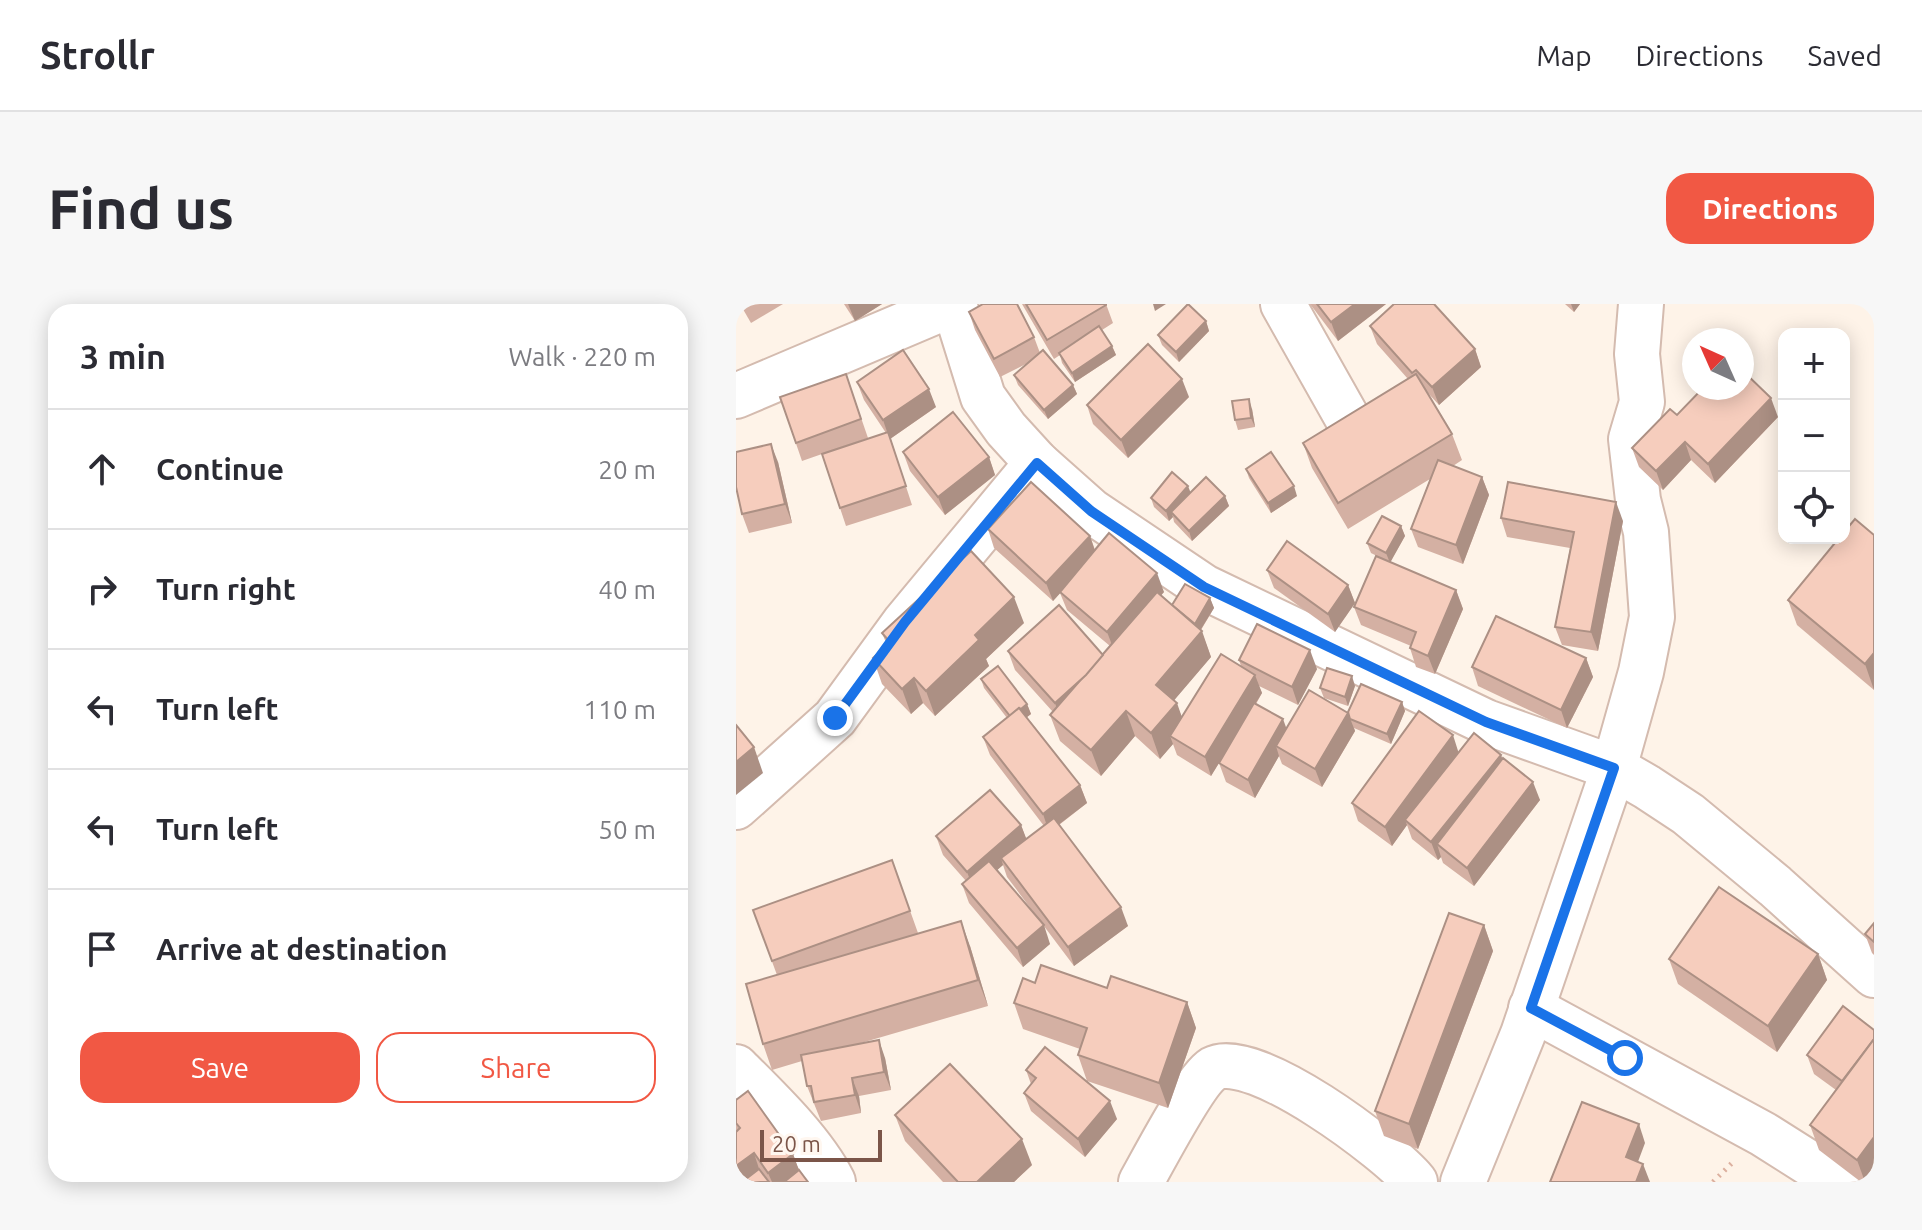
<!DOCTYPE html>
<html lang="en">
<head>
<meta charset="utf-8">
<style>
  :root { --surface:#fff; --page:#f7f7f7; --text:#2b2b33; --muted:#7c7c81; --line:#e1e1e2; --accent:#f15844 }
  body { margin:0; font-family:Ubuntu,sans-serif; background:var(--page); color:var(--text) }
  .controls { position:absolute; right:24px; top:24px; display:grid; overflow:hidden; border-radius:16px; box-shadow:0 4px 20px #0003 }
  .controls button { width:72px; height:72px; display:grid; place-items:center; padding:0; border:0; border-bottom:2px solid var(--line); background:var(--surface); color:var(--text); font:40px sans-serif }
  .compass { position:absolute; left:946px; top:24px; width:72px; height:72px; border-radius:50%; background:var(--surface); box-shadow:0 4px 20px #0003; rotate:315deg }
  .scale { position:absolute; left:24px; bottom:20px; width:122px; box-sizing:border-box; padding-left:8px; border:4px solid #7b5549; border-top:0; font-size:22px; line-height:28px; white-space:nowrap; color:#7b5549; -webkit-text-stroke:6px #fff7f0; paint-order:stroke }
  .stop { position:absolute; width:24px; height:24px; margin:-18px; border:6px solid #1a73e8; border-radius:50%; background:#fff }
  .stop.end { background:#1a73e8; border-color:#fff; box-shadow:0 2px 8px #0008 }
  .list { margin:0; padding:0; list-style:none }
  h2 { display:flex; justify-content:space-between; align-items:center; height:104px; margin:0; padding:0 32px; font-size:34px }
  h2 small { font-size:26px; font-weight:400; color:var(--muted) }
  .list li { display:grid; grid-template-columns:52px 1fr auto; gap:24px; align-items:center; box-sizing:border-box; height:120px; padding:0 32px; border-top:2px solid var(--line) }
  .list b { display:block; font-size:30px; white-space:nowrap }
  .list em { font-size:26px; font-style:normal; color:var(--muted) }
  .actions { display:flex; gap:16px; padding:24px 32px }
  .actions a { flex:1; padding:18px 0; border:2px solid var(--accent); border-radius:24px; text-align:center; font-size:28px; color:var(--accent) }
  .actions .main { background:var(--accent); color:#fff }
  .icon { flex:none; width:44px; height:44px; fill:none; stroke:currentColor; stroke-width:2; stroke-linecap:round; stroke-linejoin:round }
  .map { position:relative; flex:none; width:1138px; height:878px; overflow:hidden; border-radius:24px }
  header { display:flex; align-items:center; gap:48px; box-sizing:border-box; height:112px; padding:0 40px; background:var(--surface); border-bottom:2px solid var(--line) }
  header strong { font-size:38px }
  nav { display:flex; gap:44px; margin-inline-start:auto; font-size:28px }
  .intro { display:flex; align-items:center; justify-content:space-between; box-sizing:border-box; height:192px; padding:0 48px }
  h1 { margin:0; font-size:56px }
  .button { padding:20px 36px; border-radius:24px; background:var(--accent); color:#fff; font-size:28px; font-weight:700 }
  main { display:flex; gap:48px; padding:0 48px }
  aside { flex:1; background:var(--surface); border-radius:24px; box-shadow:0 4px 20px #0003 }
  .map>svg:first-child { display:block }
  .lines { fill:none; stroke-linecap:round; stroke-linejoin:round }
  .minor-casing { stroke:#d4bbaf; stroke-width:48 }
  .path { stroke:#dcb09f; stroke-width:5; stroke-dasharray:2 6; stroke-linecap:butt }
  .minor { stroke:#fff; stroke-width:44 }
  .wall { fill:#d4b0a3 }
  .shaded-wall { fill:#ac9084 }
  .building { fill:#f6cdbd; stroke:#ac9084; stroke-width:2 }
  .route { stroke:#1a73e8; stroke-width:10 }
</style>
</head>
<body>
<header>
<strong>Strollr</strong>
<nav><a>Map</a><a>Directions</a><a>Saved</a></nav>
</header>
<div class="intro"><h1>Find us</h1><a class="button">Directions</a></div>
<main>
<aside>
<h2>3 min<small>Walk · 220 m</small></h2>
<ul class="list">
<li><svg class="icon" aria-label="ahead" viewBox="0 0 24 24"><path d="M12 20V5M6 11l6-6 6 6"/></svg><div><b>Continue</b></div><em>20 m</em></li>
<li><svg class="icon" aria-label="right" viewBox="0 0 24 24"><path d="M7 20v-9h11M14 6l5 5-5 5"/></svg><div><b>Turn right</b></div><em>40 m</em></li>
<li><svg class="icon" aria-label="left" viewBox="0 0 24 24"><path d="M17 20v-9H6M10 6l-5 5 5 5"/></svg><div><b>Turn left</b></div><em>110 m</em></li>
<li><svg class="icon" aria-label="left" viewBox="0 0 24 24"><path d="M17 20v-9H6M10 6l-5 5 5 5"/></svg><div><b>Turn left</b></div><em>50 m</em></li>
<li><svg class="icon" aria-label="arrive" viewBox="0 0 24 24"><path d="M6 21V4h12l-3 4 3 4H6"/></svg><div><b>Arrive at destination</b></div></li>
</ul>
<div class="actions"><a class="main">Save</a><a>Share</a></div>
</aside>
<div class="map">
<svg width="1138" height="878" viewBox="0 0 1138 878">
  <rect width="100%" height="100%" fill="#fef3e8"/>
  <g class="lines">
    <g class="minor-casing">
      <g id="minor">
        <polyline points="218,0 247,93 270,125 301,159 355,207 468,283 750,418 878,464 911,483 952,510 1039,582 1138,671"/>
        <polyline points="547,0 613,117"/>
        <polyline points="0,92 217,0"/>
        <polyline points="0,503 99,414 169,318 301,159"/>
        <polyline points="795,704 1027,830 1103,878"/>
        <path d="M 0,763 C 33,796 76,837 97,878"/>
        <path d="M 405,878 C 418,855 459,776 477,765 C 516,743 654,847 679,878"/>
        <polyline points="727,878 787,730 878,464 905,368 916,313 910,228 902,196 895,135 906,98 901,50 905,0"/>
      </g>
    </g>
    <polyline class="path" points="977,878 996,859"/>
    <use href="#minor" class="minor"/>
  </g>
  <g class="wall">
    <polygon points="4,0 47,0 15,19"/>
    <polygon points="108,0 146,0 119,17"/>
    <polygon points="286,0 370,0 377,19 366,26 376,42 380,51 339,78 326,59 324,51 318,55"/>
    <polygon points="574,0 650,0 602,37"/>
    <polygon points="829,0 844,0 838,8"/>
    <polygon points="233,8 298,33 304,49 337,81 341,90 312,115 282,81 278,71 294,58 264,73 239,26"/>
    <polygon points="470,17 473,27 443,58 426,41 422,31"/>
    <polygon points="634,22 739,45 745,63 703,101 691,88 716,130 726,156 717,162 746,173 753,191 727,260 682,243 675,225 694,175 612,225 576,164 567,139 672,75 641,40"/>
    <polygon points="110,70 132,134 98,146 150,129 128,96 121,78 200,103 154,135 176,201 110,222 86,150 66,157 44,93"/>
    <polygon points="453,93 392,154 357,120 351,101"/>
    <polygon points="516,105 519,123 502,126 499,116"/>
    <polygon points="941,111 1042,113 979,179 955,156 927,186 903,163 896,144"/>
    <polygon points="167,148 253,153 259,171 209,211 174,167"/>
    <polygon points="42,158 56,219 13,229 6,210"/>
    <polygon points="510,165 561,192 535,209 513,174"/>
    <polygon points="454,189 489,192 493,202 456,237 438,218 437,213 433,217 418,203 415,194"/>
    <polygon points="765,214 887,217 862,347 826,341 819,323 834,244 771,233"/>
    <polygon points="665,222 669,232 654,258 720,286 727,305 699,370 680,363 674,344 675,342 625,321 618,303 643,253 635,249 631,239"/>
    <polygon points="252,225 354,232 359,246 428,288 425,291 436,301 474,294 478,304 465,326 475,353 438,396 446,413 505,362 503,356 581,365 562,401 523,382 526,389 520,400 550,424 612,408 666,398 669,407 655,440 618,424 619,427 586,483 546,460 543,452 519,494 490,478 483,459 475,472 441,451 437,440 424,455 399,432 365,472 324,437 314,411 317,408 279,366 272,347 367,351 374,342 331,306 324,289 317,297 258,244"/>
    <polygon points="1138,231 1138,386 1061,321 1052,296"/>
    <polygon points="531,266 612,281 619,299 599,328 538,284"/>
    <polygon points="288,319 250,355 253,362 199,412 187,399 175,410 146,380 137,354 151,341 146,329"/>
    <polygon points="850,354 857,373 831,424 742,382 736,363"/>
    <polygon points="245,375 291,400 295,410 291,413 344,481 351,499 323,521 392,622 338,662 271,573 267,561 261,566 314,640 287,663 233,599 226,580 230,577 207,551 200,532 285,521 290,535 308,522 254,451 247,433 271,414 248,384"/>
    <polygon points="619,382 612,402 588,394 584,384"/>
    <polygon points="723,448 765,451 766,455 804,496 738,582 707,559 705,553 702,556 676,535 671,521 656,542 622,517 616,499"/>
    <polygon points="156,556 182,629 234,642 252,702 125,739 149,754 155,786 123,792 125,809 85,817 71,782 66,757 36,766 27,740 41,671 17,606"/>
    <polygon points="1138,619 1138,651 1136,649 1129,630"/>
    <polygon points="748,621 757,647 682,845 648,832 639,807"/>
    <polygon points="1082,650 1091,676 1041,748 942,680 933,655"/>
    <polygon points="299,679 371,684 451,698 460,724 432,804 351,777 342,751 344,745 287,725 278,699"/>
    <polygon points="1107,702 1138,872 1133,878 1125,878 1083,846 1074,821 1100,786 1078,770 1071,751"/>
    <polygon points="290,766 381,815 349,853 295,807 288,789 295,780"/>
    <polygon points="0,796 57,850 63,867 72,878 0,878"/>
    <polygon points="159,811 296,861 278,878 207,878 169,837"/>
  </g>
  <g class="shaded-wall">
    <polygon points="112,0 146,0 119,17"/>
    <polygon points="417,0 430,0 419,7"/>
    <polygon points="619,0 650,0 602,37 595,18"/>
    <polygon points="835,0 844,0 838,8"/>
    <polygon points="470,17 473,27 443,58 440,48"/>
    <polygon points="376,42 380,51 339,78 336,69"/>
    <polygon points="739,45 745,63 703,101 696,83"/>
    <polygon points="446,75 453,93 392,154 385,136"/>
    <polygon points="337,81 341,90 312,115 308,106"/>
    <polygon points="193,85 200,103 154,135 176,201 147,116"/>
    <polygon points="1035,94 1042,113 979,179 972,160"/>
    <polygon points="513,95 516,105 519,123 515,114"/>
    <polygon points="949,138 955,156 927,186 920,167"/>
    <polygon points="35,140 42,158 56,219 49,200"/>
    <polygon points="253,153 259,171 209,211 202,193"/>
    <polygon points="746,173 753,191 727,260 720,241"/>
    <polygon points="452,182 456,192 435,208 437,213 433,217 430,207"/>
    <polygon points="558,182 561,192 535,209 532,199"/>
    <polygon points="489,192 493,202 456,237 453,227"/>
    <polygon points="880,198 887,217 862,347 855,328"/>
    <polygon points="665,222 669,232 654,259 650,249"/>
    <polygon points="354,232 360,250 317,297 310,279"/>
    <polygon points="421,269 428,288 378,346 371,328"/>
    <polygon points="612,281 619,299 599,328 592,310"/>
    <polygon points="720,286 727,305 699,370 692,352"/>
    <polygon points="278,293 288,319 250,355 253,362 199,412 190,387 239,331"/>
    <polygon points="474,294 478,304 462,330 459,320"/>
    <polygon points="466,327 475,353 429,407 420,381"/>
    <polygon points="574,346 581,365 562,401 556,383"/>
    <polygon points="1138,349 1138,386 1129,360"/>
    <polygon points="369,353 325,417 319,399"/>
    <polygon points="850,354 857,373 831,424 825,406"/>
    <polygon points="519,371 526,389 475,472 469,453"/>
    <polygon points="616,372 619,382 612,402 609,393"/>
    <polygon points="178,374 187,399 175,410 166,385"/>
    <polygon points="666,398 669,407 655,440 651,430"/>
    <polygon points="441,399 450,425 434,432 437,440 424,455 415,429"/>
    <polygon points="291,400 295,410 278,423 275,413"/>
    <polygon points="390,407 399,432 365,472 355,446"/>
    <polygon points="612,409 619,427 586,483 579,465"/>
    <polygon points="547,415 554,434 540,442 543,452 519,494 512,476"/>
    <polygon points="717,431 723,450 669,516 671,521 656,542 649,523"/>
    <polygon points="18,443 27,469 0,491 0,458"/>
    <polygon points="765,451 771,469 701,540 705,553 702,556 695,538"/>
    <polygon points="797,478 804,496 738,582 731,564"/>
    <polygon points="344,481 351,499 313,528 307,510"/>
    <polygon points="285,521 292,539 265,554 267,561 238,586 231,568"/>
    <polygon points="385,603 392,622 338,662 332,643"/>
    <polygon points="225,617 234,642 252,702 242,676"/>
    <polygon points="308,621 314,640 287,663 281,644"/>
    <polygon points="748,621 757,647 682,845 673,820"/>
    <polygon points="1082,650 1091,676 1041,748 1032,722"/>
    <polygon points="451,698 460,724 432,804 423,779"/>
    <polygon points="143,736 149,754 155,786 148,768"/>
    <polygon points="116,774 123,792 125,809 119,791"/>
    <polygon points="374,797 381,815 349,853 342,835"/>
    <polygon points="903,820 909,839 897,871 890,853"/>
    <polygon points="1138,833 1138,872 1133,878 1129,878 1121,856"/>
    <polygon points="286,835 296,861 278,878 241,878"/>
    <polygon points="18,849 24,868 10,878 0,878 0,862"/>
    <polygon points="57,850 64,869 51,878 36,878 32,869"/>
    <polygon points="907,860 914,878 900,878"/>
  </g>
  <g class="building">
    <polygon points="247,0 281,0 298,33 258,55 233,8"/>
    <polygon points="290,0 370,0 370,1 311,36"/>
    <polygon points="452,0 470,17 440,48 422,31"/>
    <polygon points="581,0 619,0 595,18"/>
    <polygon points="658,0 698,0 739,45 696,83 680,66 676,69 634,22"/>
    <polygon points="363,22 376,42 336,69 323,49"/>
    <polygon points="412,40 446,75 385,136 351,101"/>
    <polygon points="167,46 193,85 147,116 121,78"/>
    <polygon points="307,46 337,81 308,106 278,71"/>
    <polygon points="1006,66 1035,94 972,160 949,138 920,167 896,144 934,105 941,111 967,84 1006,84"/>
    <polygon points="110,70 125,115 60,139 44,93"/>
    <polygon points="680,70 716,130 602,199 567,139"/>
    <polygon points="513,95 515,114 499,116 496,97"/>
    <polygon points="217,108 253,153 202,193 167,148"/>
    <polygon points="152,128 170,182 104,204 86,150"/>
    <polygon points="35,140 49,200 6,210 0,183 0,148"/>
    <polygon points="535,148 558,182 532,199 510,165"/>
    <polygon points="702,156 746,173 720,241 675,225"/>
    <polygon points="436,168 452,182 430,207 415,194"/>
    <polygon points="470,173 489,192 453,227 435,208"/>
    <polygon points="295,178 354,232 310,279 252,225"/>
    <polygon points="772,178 880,198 855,328 819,323 838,228 765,214"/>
    <polygon points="646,212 665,222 650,249 631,239"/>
    <polygon points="1119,215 1138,231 1138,349 1129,360 1052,296 1103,234 1108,234 1108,228"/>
    <polygon points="373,229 421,269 371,328 324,288"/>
    <polygon points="551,237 612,281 592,310 531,266"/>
    <polygon points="235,247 278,293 239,331 243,336 190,387 178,374 166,385 137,354 154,338 146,329"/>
    <polygon points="640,252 720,286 692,352 674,344 680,328 618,303"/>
    <polygon points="449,280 474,294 459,320 436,301"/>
    <polygon points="421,288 466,327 420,381 441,399 415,429 390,407 355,446 314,411"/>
    <polygon points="323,301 367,351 350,371 319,399 272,347"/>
    <polygon points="760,312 850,354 825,406 736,363"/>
    <polygon points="521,320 574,346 556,383 503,356"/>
    <polygon points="485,350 519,371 469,453 434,432"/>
    <polygon points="262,362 291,400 285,405 283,404 274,412 245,375"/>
    <polygon points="591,364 616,372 609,393 584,384"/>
    <polygon points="625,380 666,398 651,430 614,415 612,408"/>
    <polygon points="573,386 612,409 579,465 540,442"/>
    <polygon points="518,399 547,415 512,476 483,459"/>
    <polygon points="283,404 344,481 307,510 247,433"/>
    <polygon points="683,407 717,431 649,523 616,499"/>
    <polygon points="0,421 18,443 0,458"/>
    <polygon points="738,429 765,451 695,538 669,516"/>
    <polygon points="767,454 797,478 731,564 701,540"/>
    <polygon points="254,486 285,521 231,568 200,532"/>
    <polygon points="318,514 385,603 332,643 265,554"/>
    <polygon points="156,556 174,607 36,657 17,606"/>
    <polygon points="253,557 308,621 281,644 226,580"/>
    <polygon points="983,583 1082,650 1032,722 933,655"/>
    <polygon points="713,609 748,621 673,820 639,807"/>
    <polygon points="225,617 242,676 27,740 10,680"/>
    <polygon points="1138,619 1138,638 1129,630"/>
    <polygon points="305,661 371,684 375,672 451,698 423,779 342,751 351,724 278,699 287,674 299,679"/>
    <polygon points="1107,702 1138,726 1138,735 1106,777 1071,751"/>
    <polygon points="1138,735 1138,833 1121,856 1074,821"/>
    <polygon points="143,736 148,768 116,774 119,791 78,798 75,782 71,782 65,751"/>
    <polygon points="309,743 374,797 342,835 288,789 300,774 290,766"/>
    <polygon points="214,760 286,835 241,878 222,878 159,811"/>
    <polygon points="12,787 57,850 32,869 18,849 0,862 0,828 4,824 0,819 0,796"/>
    <polygon points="846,798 903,820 890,853 907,860 900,878 814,878"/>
    <polygon points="23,865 33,878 6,878"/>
    <polygon points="63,866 72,878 48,878"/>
  </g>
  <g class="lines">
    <polyline class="route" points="99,414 169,318 301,159 355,207 468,283 750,418 878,464 795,704 889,754"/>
  </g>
</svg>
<div class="controls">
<button>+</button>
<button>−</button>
<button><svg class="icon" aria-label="locate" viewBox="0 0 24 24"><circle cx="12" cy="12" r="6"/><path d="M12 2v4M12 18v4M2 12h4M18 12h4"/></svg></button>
</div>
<svg class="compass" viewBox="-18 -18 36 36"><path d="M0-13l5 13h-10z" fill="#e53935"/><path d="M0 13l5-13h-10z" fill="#7c7c81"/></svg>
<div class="scale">20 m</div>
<div class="stop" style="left:889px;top:754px"></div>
<div class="stop end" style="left:99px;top:414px"></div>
</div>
</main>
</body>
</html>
